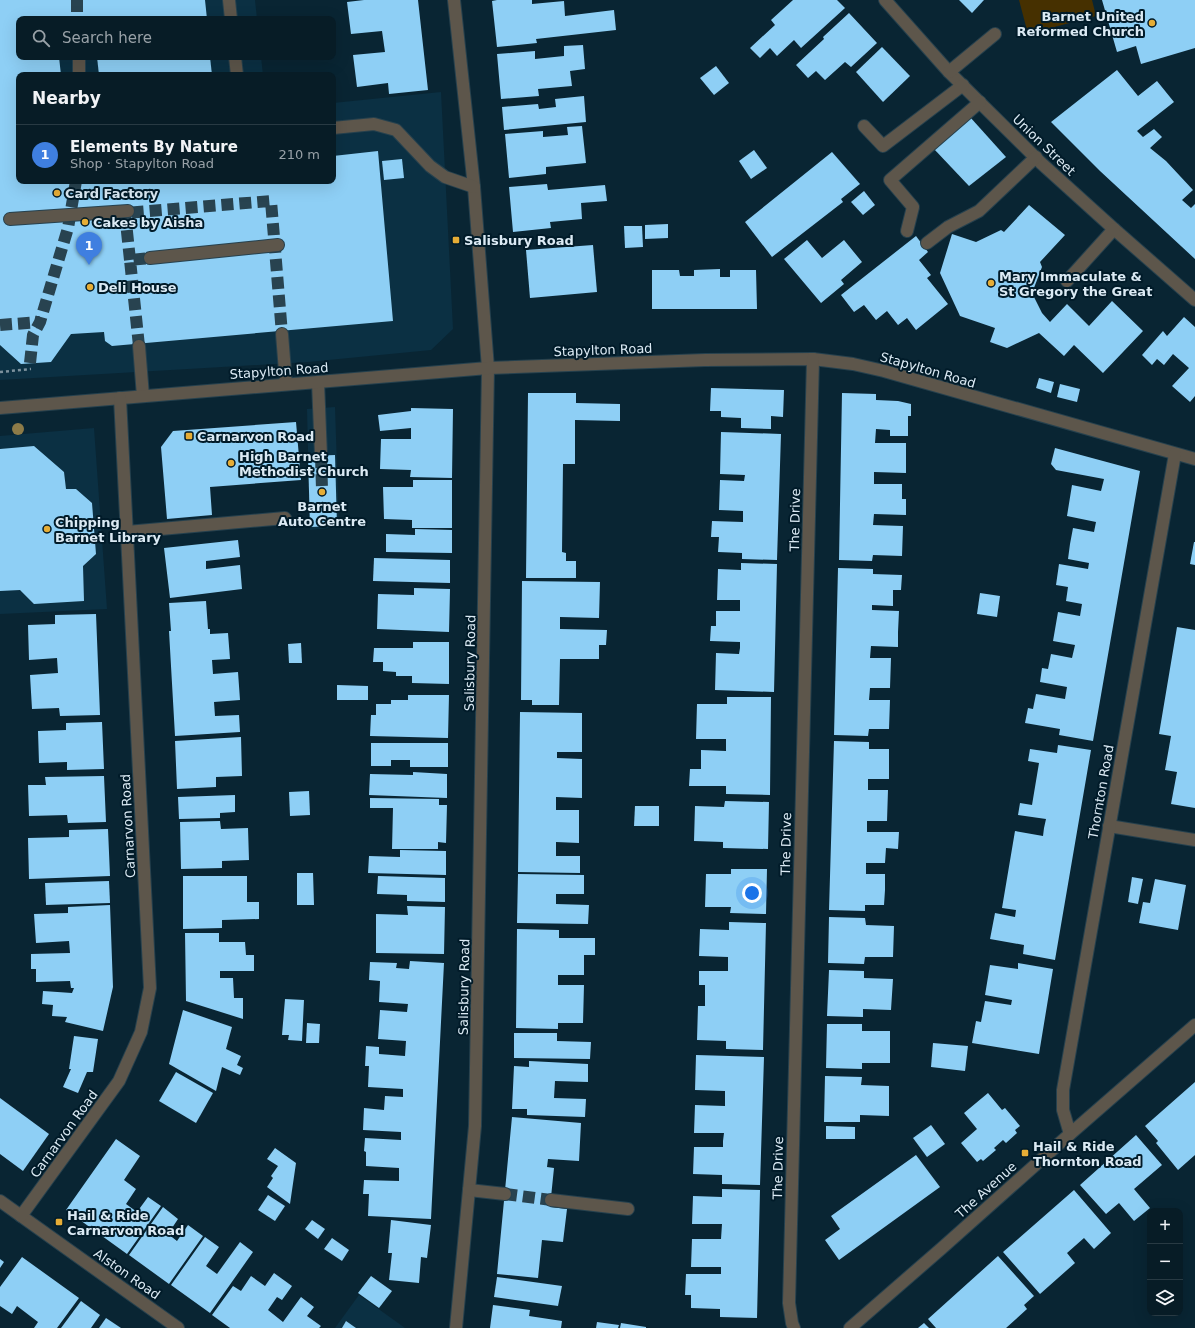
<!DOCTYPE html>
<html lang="en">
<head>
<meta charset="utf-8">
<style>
  :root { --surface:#071c26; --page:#152932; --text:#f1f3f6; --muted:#98a1a7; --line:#283a43; --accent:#e6ad36 }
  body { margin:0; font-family:"DejaVu Sans",sans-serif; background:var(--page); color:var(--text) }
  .controls { position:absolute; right:12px; bottom:12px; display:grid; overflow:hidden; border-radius:8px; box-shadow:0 4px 16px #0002 }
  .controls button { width:36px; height:36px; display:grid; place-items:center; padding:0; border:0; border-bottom:1px solid var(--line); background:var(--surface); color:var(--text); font:20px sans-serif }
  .you { position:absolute; left:752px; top:893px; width:14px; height:14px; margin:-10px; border:3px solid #fff; border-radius:50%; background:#1a73e8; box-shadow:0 0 0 6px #1a73e833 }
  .badge { display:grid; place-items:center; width:26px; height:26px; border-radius:50%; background:var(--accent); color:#fff; font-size:13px; font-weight:700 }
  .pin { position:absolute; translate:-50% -33px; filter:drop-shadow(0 1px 2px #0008) }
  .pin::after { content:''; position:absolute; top:21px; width:14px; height:12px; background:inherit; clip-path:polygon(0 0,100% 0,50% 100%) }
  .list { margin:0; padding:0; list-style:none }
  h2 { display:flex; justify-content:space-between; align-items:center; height:52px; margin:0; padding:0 16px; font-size:17px }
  h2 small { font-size:13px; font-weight:400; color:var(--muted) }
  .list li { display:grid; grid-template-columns:26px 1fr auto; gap:12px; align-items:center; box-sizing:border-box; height:60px; padding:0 16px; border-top:1px solid var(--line) }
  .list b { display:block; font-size:15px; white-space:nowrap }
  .list p { margin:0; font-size:13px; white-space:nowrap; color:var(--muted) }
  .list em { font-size:13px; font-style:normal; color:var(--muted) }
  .icon { flex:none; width:22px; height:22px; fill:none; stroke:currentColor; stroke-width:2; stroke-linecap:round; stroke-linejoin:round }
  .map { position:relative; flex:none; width:1195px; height:1328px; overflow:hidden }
  .search { position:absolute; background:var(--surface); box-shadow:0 4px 16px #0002; left:16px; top:16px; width:320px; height:44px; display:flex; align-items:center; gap:10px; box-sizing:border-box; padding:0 14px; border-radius:8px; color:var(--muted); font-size:15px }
  .panel { position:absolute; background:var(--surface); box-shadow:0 4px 16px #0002; left:16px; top:72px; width:320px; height:112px; border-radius:8px }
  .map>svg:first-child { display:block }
  .built { fill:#0b3043 }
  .green { fill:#463000 }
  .building { fill:#8ecff5 }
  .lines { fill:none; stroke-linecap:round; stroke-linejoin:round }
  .minor-tunnel { stroke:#284350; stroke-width:12; stroke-dasharray:12 6; stroke-linecap:butt }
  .minor-casing { stroke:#26414e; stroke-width:14 }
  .path { stroke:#7c919d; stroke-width:2.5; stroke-dasharray:3 3; stroke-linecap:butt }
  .minor { stroke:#5d564b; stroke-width:12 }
  .tree { fill:#8d7b48 }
  .poi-dot { fill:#e6ad36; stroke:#011b29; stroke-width:1.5 }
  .labels { text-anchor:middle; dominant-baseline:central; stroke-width:4; stroke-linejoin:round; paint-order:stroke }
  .poi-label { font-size:13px; font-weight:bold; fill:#dbeaf4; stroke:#011b29; text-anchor:start }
  .street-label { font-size:13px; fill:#dbeaf4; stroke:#011b29 }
</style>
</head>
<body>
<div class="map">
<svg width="1195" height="1328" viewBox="0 0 1195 1328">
  <rect width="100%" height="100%" fill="#092533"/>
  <g class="built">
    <polygon points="0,0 255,0 257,19 19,19 19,57 261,57 263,75 19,75 19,181 333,181 333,103 441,92 453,329 431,350 308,362 0,380"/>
    <polygon points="335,407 339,527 310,530 307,409"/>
    <polygon points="94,428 107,609 0,614 0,436"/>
    <polygon points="359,1295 405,1328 335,1328"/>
  </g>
  <polygon class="green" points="1019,0 1092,0 1096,16 1028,34"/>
  <g class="building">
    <polygon points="0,0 205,0 207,19 19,19 19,57 59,57 61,75 19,75 19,181 333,181 333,156 378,151 393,321 112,346 105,341 104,332 71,334 51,362 21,364 0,345"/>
    <polygon points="364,0 418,0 428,90 389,94 388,83 357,87 353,55 385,52 382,31 351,34 347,2"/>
    <polygon points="497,0 532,0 532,4 564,1 565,16 614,10 616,30 536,39 537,43 497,47 492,1"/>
    <polygon points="793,0 837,0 845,8 801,48 794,40 777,56 770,48 760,58 750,48 775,25 771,20"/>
    <polygon points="959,0 984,0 972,13"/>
    <polygon points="1102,0 1195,0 1195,48 1141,64 1136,46 1117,52"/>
    <polygon points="849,13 877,43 851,67 845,62 825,80 816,71 808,78 796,65 824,39 823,37"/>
    <polygon points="583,45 585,69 570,71 572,86 538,89 539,96 501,99 497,54 535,51 535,59 564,56 564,46"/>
    <polygon points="882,47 910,76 883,102 856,72"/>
    <polygon points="97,57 210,57 212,75 99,75"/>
    <polygon points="716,66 729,83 714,95 700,78"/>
    <polygon points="1117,70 1138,96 1157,81 1174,102 1137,131 1143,137 1154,129 1162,137 1150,148 1166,161 1193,190 1182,200 1191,208 1195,204 1195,259 1100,171 1051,122"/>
    <polygon points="584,96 586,122 504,130 502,107 538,104 539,109 556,107 555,99"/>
    <polygon points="970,117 1006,157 969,186 934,149"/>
    <polygon points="582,126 586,163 546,167 546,174 509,178 505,134 543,131 543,137 568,135 567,127"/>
    <polygon points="754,150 767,168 751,179 739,161"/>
    <polygon points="832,152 860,184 841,199 843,202 772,257 745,222"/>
    <polygon points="402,159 404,178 384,180 382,161"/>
    <polygon points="547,184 548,190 605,185 607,201 581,203 582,219 550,222 551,228 513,232 509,187"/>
    <polygon points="864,191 875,205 863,215 851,202"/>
    <polygon points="1029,205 1065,235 1040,262 1042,267 1032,293 1042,313 1050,322 1067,304 1089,326 1112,301 1143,331 1103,373 1074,345 1064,356 1039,333 1007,348 990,342 995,328 960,316 940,273 952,234 976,242 1001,230 1004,232"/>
    <polygon points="668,224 668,238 645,239 645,225"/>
    <polygon points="624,226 642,226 643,247 625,248"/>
    <polygon points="916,236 928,252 919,260 931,275 927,278 948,304 916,330 907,318 898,325 887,311 876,320 864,305 854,312 841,295"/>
    <polygon points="807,240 822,258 844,240 862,262 841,280 844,284 821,303 784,259"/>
    <polygon points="593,245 597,292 530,298 526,250"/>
    <polygon points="720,269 720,277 730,277 730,270 756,270 757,309 652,309 652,270 679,270 680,276 694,276 694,270"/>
    <polygon points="1184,317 1195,327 1195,396 1190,402 1172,386 1189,368 1173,354 1164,365 1157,359 1152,365 1142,355 1163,331 1167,336"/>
    <polygon points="1039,378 1054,382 1051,393 1036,388"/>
    <polygon points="1060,384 1080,389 1077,402 1057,397"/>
    <polygon points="711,388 784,390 783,417 771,416 771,429 741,428 741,418 721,417 721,411 710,411"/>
    <polygon points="528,393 576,393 576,403 620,404 620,421 575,420 575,464 563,464 562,552 566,553 566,561 576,561 576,578 526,578"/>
    <polygon points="842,393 876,394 876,400 898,401 911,404 911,416 908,416 908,436 890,436 890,430 876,429 875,443 906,443 906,473 874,472 874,484 902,484 902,499 906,499 906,515 874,514 873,525 903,526 902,556 873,555 872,561 839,560"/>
    <polygon points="411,408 453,409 452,478 410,477 411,470 380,469 381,439 411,439 411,428 380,431 378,415 411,411"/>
    <polygon points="296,422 301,480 210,487 212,515 167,519 161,447 173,431"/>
    <polygon points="721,432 781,434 777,560 742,559 742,553 718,552 719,537 711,537 712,521 743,522 743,511 719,510 720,480 744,481 745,475 720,474"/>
    <polygon points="34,446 64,472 66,489 76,489 92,503 96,554 83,566 84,601 34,604 20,590 0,591 0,449"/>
    <polygon points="1055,448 1140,471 1093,741 1059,735 1060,729 1025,723 1028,708 1033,709 1036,694 1065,699 1067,687 1040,682 1042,668 1048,669 1051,654 1072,658 1075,645 1053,641 1058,612 1080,616 1082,604 1066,601 1068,587 1056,585 1059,564 1088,569 1089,563 1068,559 1070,544 1073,528 1094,532 1096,522 1067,516 1072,485 1101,491 1104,479 1056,470 1051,464"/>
    <polygon points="335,455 337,526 310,527 308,456"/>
    <polygon points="413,480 452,480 452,528 412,528 412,520 384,519 383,487 413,487"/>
    <polygon points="415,529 452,530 452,553 386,552 386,534 415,535"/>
    <polygon points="238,540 240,557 206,561 206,569 240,565 242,589 170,598 164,548"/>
    <polygon points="1194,542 1195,542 1195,565 1190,564"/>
    <polygon points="374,558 450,560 450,583 373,581"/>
    <polygon points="741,563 777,564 774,692 715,690 716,653 739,654 740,648 740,642 710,641 711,626 716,626 716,611 740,611 740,600 717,600 718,569 741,570"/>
    <polygon points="838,568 873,569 873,574 902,575 901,590 893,590 893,606 872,605 872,610 899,611 898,632 898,647 871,646 870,658 891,658 890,688 870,688 869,700 890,700 889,729 869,729 868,736 834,735"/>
    <polygon points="522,581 600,582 599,618 560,617 560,629 607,630 606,645 599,645 599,659 560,659 559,705 532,705 532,700 521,700"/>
    <polygon points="414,588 450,589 449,632 377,629 378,594 414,595"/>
    <polygon points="980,593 1000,596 997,617 977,614"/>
    <polygon points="206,601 208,629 210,629 210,634 228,633 230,659 212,660 213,674 238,672 240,700 214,702 215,716 239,715 240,732 175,736 169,631 171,631 169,603"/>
    <polygon points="96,614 100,715 60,716 59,708 32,709 30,675 58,673 57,658 29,660 28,625 55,624 55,615"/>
    <polygon points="1177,627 1195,630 1195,808 1171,804 1177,772 1165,770 1171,736 1159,734"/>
    <polygon points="413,642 449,642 449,684 412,683 412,676 396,676 396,672 383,671 383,662 373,662 374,648 413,648"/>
    <polygon points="301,643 302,663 289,663 288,644"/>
    <polygon points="337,685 368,686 368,700 337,700"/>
    <polygon points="408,695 449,695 448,738 370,736 371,715 376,715 376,704 391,704 391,700 408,700"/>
    <polygon points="727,697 771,697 770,795 726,794 726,786 689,786 690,769 701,769 701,750 726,751 726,739 696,739 697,704 727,704"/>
    <polygon points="520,712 582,713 582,752 557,752 557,758 582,759 582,798 556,797 556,810 579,810 579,843 556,842 556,856 580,856 580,873 518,872"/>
    <polygon points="102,722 104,769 67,770 67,762 39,763 38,731 66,730 66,723"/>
    <polygon points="241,737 242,776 216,777 216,787 177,789 175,741"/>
    <polygon points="834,741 869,742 869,749 889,749 889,779 868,779 868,790 888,790 887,821 867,821 867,832 899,832 898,849 886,848 885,863 866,863 866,874 885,874 885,890 884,905 865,905 865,911 829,910"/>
    <polygon points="371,743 448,743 448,767 410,767 410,760 391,760 391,766 371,766"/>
    <polygon points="1058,745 1091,750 1055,960 1023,954 1024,945 990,939 995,913 1015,917 1016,910 1002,908 1015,831 1043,836 1044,828 1046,819 1018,815 1020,803 1032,805 1039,763 1028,761 1030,749 1057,753"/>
    <polygon points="413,772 447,774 447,798 369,795 370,774 413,775"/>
    <polygon points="104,776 106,822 68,823 67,815 29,816 28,785 46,785 45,777"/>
    <polygon points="309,791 310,815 290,816 289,792"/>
    <polygon points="235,795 235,812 220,813 220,818 179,819 178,797"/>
    <polygon points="370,798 439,799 439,805 447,805 446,843 438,842 438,849 392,849 393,808 370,808"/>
    <polygon points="725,801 769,802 768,849 723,848 723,842 694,841 695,806 724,807"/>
    <polygon points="635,806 659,806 659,826 634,826"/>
    <polygon points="220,821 221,829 248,828 249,860 222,861 222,868 181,869 180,822"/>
    <polygon points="108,829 110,876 29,879 28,838 69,837 69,830"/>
    <polygon points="400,850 446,851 446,875 368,873 369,856 400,857"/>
    <polygon points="731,869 767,869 766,914 730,913 731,907 705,907 706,874 731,874"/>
    <polygon points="297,873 313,873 314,905 297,905"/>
    <polygon points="518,874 584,875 584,894 556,894 556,904 589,905 588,924 517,923"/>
    <polygon points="183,876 247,876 247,902 259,902 259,919 222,920 222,928 183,929"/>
    <polygon points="378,876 445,878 445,902 407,901 407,895 377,894"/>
    <polygon points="1132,877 1143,879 1138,904 1128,902"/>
    <polygon points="1155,879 1186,885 1178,930 1139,923 1143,902 1150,903"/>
    <polygon points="109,881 110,903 46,905 45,883"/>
    <polygon points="110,905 113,987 103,1031 65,1022 67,1017 52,1016 53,1005 42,1004 43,991 72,993 74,988 71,988 70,981 36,982 36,969 31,969 31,954 70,953 69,941 36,943 34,914 68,913 68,907"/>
    <polygon points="407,906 445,907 444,954 376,953 376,914 408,915"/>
    <polygon points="829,917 865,918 866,925 894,926 893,957 865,957 864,964 828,963"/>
    <polygon points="729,922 766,923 763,1050 726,1049 726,1041 697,1040 698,1006 705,1006 705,985 699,985 699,971 728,971 728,957 699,956 700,929 729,930"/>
    <polygon points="517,929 559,930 559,938 595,938 595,955 584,955 584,975 558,975 558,985 584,985 583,1023 558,1023 558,1029 516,1028"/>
    <polygon points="185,933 219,933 219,942 245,942 246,955 254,955 254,971 220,971 220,978 233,978 234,998 243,998 243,1019 186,1001"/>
    <polygon points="410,961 444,963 431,1219 368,1216 369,1194 363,1194 364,1180 399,1181 399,1168 366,1166 366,1152 364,1151 365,1138 401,1140 401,1132 363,1130 364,1108 384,1110 385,1096 403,1097 403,1089 368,1087 369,1066 365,1066 366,1046 379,1047 379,1054 405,1056 406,1041 378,1039 380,1010 407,1012 408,1004 379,1002 380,981 369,980 370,962 397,963 396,968 409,969"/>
    <polygon points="1018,963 1053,969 1039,1054 972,1043 976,1021 981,1022 985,1001 1011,1005 1012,1000 985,995 990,965 1018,969"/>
    <polygon points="829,970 864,971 864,978 893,979 891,1010 863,1009 863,1017 827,1016"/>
    <polygon points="285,999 304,1000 302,1041 288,1040 289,1035 282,1035"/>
    <polygon points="183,1010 232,1027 226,1049 241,1056 237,1065 243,1068 240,1075 222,1067 216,1091 169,1064"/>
    <polygon points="307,1023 320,1024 319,1043 306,1043"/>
    <polygon points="827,1024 862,1024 862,1031 890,1031 890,1063 862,1063 862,1069 826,1068"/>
    <polygon points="514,1033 557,1033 557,1041 591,1042 590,1059 514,1058"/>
    <polygon points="74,1036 98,1039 93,1072 87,1072 78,1093 63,1087 71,1069 69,1069"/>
    <polygon points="933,1043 968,1046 965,1071 931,1067"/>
    <polygon points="696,1055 764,1057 760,1185 722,1184 722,1175 693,1174 694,1147 723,1147 723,1141 724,1133 694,1133 695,1105 725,1106 725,1091 695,1090"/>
    <polygon points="529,1061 588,1064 588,1082 555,1081 554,1098 586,1099 585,1117 527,1115 527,1109 512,1109 514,1066 529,1067"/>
    <polygon points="176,1072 213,1093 196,1123 159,1101"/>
    <polygon points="825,1076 862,1077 861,1085 889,1086 889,1116 860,1115 860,1122 824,1122"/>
    <polygon points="1195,1082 1195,1155 1178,1170 1156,1143 1158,1141 1145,1126"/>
    <polygon points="988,1093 1002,1110 1005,1108 1020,1126 1015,1130 1017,1133 1006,1143 1003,1140 994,1148 996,1150 983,1161 981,1159 977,1162 961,1143 977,1129 964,1113"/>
    <polygon points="0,1098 49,1134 23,1171 0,1154"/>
    <polygon points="512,1117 581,1123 579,1161 548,1159 547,1167 554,1168 550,1207 567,1209 563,1242 542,1240 538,1278 497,1274"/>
    <polygon points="931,1125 945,1144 927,1157 913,1138"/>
    <polygon points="826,1126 855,1127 855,1139 826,1139"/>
    <polygon points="1136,1135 1162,1165 1134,1189 1150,1208 1134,1221 1119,1203 1106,1214 1080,1185"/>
    <polygon points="116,1139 140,1156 124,1180 136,1189 126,1204 137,1212 148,1197 161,1206 127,1254 66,1210"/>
    <polygon points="275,1148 296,1163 290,1204 267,1187 273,1178 271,1176 278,1166 267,1159"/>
    <polygon points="916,1155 940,1187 839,1260 825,1240 840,1229 831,1216"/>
    <polygon points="722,1189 760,1190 757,1318 720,1317 720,1309 691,1308 691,1295 685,1295 686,1274 721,1274 721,1267 691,1267 692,1239 721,1239 722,1224 692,1224 693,1196 722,1197"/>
    <polygon points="1074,1190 1111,1233 1094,1249 1084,1238 1067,1253 1075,1263 1040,1294 1003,1252"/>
    <polygon points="268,1195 285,1206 275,1221 258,1210"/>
    <polygon points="163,1207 178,1219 168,1234 177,1241 188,1225 203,1236 169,1284 129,1255"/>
    <polygon points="312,1220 325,1229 318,1239 305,1229"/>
    <polygon points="391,1220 431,1225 427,1258 421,1257 419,1283 389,1280 392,1253 388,1253"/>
    <polygon points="205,1237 219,1247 206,1266 217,1274 240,1242 253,1252 210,1313 171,1285"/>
    <polygon points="332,1238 349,1250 342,1261 324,1249"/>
    <polygon points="998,1256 1034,1296 1024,1305 1027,1309 1006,1328 936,1328 928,1319"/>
    <polygon points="22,1257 79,1298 57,1328 34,1328 38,1322 17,1306 12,1314 0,1306 0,1287"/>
    <polygon points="0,1259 4,1262 0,1268"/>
    <polygon points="274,1273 292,1286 282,1300 277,1297 268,1310 283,1322 301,1297 314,1307 307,1316 321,1326 319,1328 230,1328 212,1315 233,1286 241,1291 251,1276 265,1286"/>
    <polygon points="371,1276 392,1291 379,1308 358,1293"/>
    <polygon points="497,1277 562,1286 558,1306 494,1297"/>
    <polygon points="81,1301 100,1315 91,1328 61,1328"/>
    <polygon points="493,1305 530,1310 529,1316 562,1321 561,1328 490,1328"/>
    <polygon points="106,1318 121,1328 99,1328"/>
    <polygon points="346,1321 356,1328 342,1328"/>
    <polygon points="597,1322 619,1325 618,1328 596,1328"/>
    <polygon points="621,1323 646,1327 646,1328 620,1328"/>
    <polygon points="924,1323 929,1328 918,1328"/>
  </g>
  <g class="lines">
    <g class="minor-tunnel">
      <polyline points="77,0 77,19"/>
      <polyline points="130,260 125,213 271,201 282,334"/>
      <polyline points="0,325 40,322"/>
      <polyline points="139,346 130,260 150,258"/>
      <polyline points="30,363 33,335 40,322 68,228 76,181"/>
      <polyline points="321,456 322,489"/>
      <polyline points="505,1194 551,1200"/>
    </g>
    <g class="minor-casing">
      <g id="minor">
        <polyline points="229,0 231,19"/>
        <polyline points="454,0 474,187 488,368 475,1126 456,1328"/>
        <polyline points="885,0 949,72 1041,163 1114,229 1195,300"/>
        <polyline points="235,57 237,75"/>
        <polyline points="949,72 995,34"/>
        <polyline points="79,75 79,57"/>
        <polyline points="864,126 883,146 963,85"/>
        <polyline points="333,128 374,124 396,130 430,166 445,177 474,187"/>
        <polyline points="10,219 128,211"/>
        <polyline points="907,231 913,207 890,180 980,102"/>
        <polyline points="927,243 948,227 979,211 1036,157"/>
        <polyline points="150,258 278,245"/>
        <polyline points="1067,281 1114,229"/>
        <polyline points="282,334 286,384"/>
        <polyline points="139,346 143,396"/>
        <polyline points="318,382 321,456"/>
        <polyline points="0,408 488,368 705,360 813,359 853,364 884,371 1195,459"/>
        <polyline points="127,532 285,518"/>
        <polyline points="1109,826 1195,840"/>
        <polyline points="1070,1134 1063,1110 1063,1090 1175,454"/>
        <polyline points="469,1190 505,1194"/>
        <polyline points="551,1200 628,1209"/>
        <polyline points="0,1201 178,1328"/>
        <polyline points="21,1216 119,1081 141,1032 150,988 120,398"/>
        <polyline points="794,1328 792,1323 789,1303 813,359"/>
        <polyline points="850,1328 942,1248 1070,1134 1195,1025"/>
      </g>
    </g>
    <polyline class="path" points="0,372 31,369"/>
    <use href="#minor" class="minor"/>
  </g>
  <circle class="tree" cx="18" cy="429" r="6"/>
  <g class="poi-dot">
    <circle cx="1152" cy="23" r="4"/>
    <circle cx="57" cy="193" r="4"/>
    <circle cx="85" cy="222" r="4"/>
    <rect x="452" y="236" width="8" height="8" rx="2"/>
    <circle cx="991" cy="283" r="4"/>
    <circle cx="90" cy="287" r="4"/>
    <rect x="185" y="432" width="8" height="8" rx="2"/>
    <circle cx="231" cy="463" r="4"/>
    <circle cx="322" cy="492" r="4"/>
    <circle cx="47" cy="529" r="4"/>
    <rect x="1021" y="1149" width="8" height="8" rx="2"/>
    <rect x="55" y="1218" width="8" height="8" rx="2"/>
  </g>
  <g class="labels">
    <g class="poi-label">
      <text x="1144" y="16" text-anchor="end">Barnet United<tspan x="1144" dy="15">Reformed Church</tspan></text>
      <text x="65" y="193">Card Factory</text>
      <text x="93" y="222">Cakes by Aisha</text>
      <text x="464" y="240">Salisbury Road</text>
      <text x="999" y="276">Mary Immaculate &amp;<tspan x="999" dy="15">St Gregory the Great</tspan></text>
      <text x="98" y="287">Deli House</text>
      <text x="197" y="436">Carnarvon Road</text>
      <text x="239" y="456">High Barnet<tspan x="239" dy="15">Methodist Church</tspan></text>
      <text x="322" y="506" text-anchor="middle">Barnet<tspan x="322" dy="15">Auto Centre</tspan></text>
      <text x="55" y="522">Chipping<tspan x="55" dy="15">Barnet Library</tspan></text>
      <text x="1033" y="1146">Hail &amp; Ride<tspan x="1033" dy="15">Thornton Road</tspan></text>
      <text x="67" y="1215">Hail &amp; Ride<tspan x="67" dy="15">Carnarvon Road</tspan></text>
    </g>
    <g class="street-label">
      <text transform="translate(1044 145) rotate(44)">Union Street</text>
      <text transform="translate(603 350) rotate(-2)">Stapylton Road</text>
      <text transform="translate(928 370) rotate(16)">Stapylton Road</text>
      <text transform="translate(279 371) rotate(-4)">Stapylton Road</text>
      <text transform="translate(795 520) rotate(-89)">The Drive</text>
      <text transform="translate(470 663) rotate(-89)">Salisbury Road</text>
      <text transform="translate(1101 792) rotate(-80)">Thornton Road</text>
      <text transform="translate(128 826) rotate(-93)">Carnarvon Road</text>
      <text transform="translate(786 844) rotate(-89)">The Drive</text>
      <text transform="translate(464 987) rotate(-89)">Salisbury Road</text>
      <text transform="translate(64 1134) rotate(-54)">Carnarvon Road</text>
      <text transform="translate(778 1168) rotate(-89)">The Drive</text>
      <text transform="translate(986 1190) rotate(-42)">The Avenue</text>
      <text transform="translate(127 1274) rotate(35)">Alston Road</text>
    </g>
  </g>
</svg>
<div class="controls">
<button>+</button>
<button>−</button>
<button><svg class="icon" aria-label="layers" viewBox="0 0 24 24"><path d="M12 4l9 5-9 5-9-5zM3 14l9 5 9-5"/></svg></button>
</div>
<div class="you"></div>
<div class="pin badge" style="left:89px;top:265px;background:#3f7fe0">1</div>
<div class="search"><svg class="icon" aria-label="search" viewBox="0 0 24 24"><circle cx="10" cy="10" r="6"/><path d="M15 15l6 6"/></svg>Search here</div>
<section class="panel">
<h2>Nearby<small></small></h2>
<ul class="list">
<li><span class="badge" style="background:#3f7fe0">1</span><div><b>Elements By Nature</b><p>Shop · Stapylton Road</p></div><em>210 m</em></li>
</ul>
</section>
</div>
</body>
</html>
